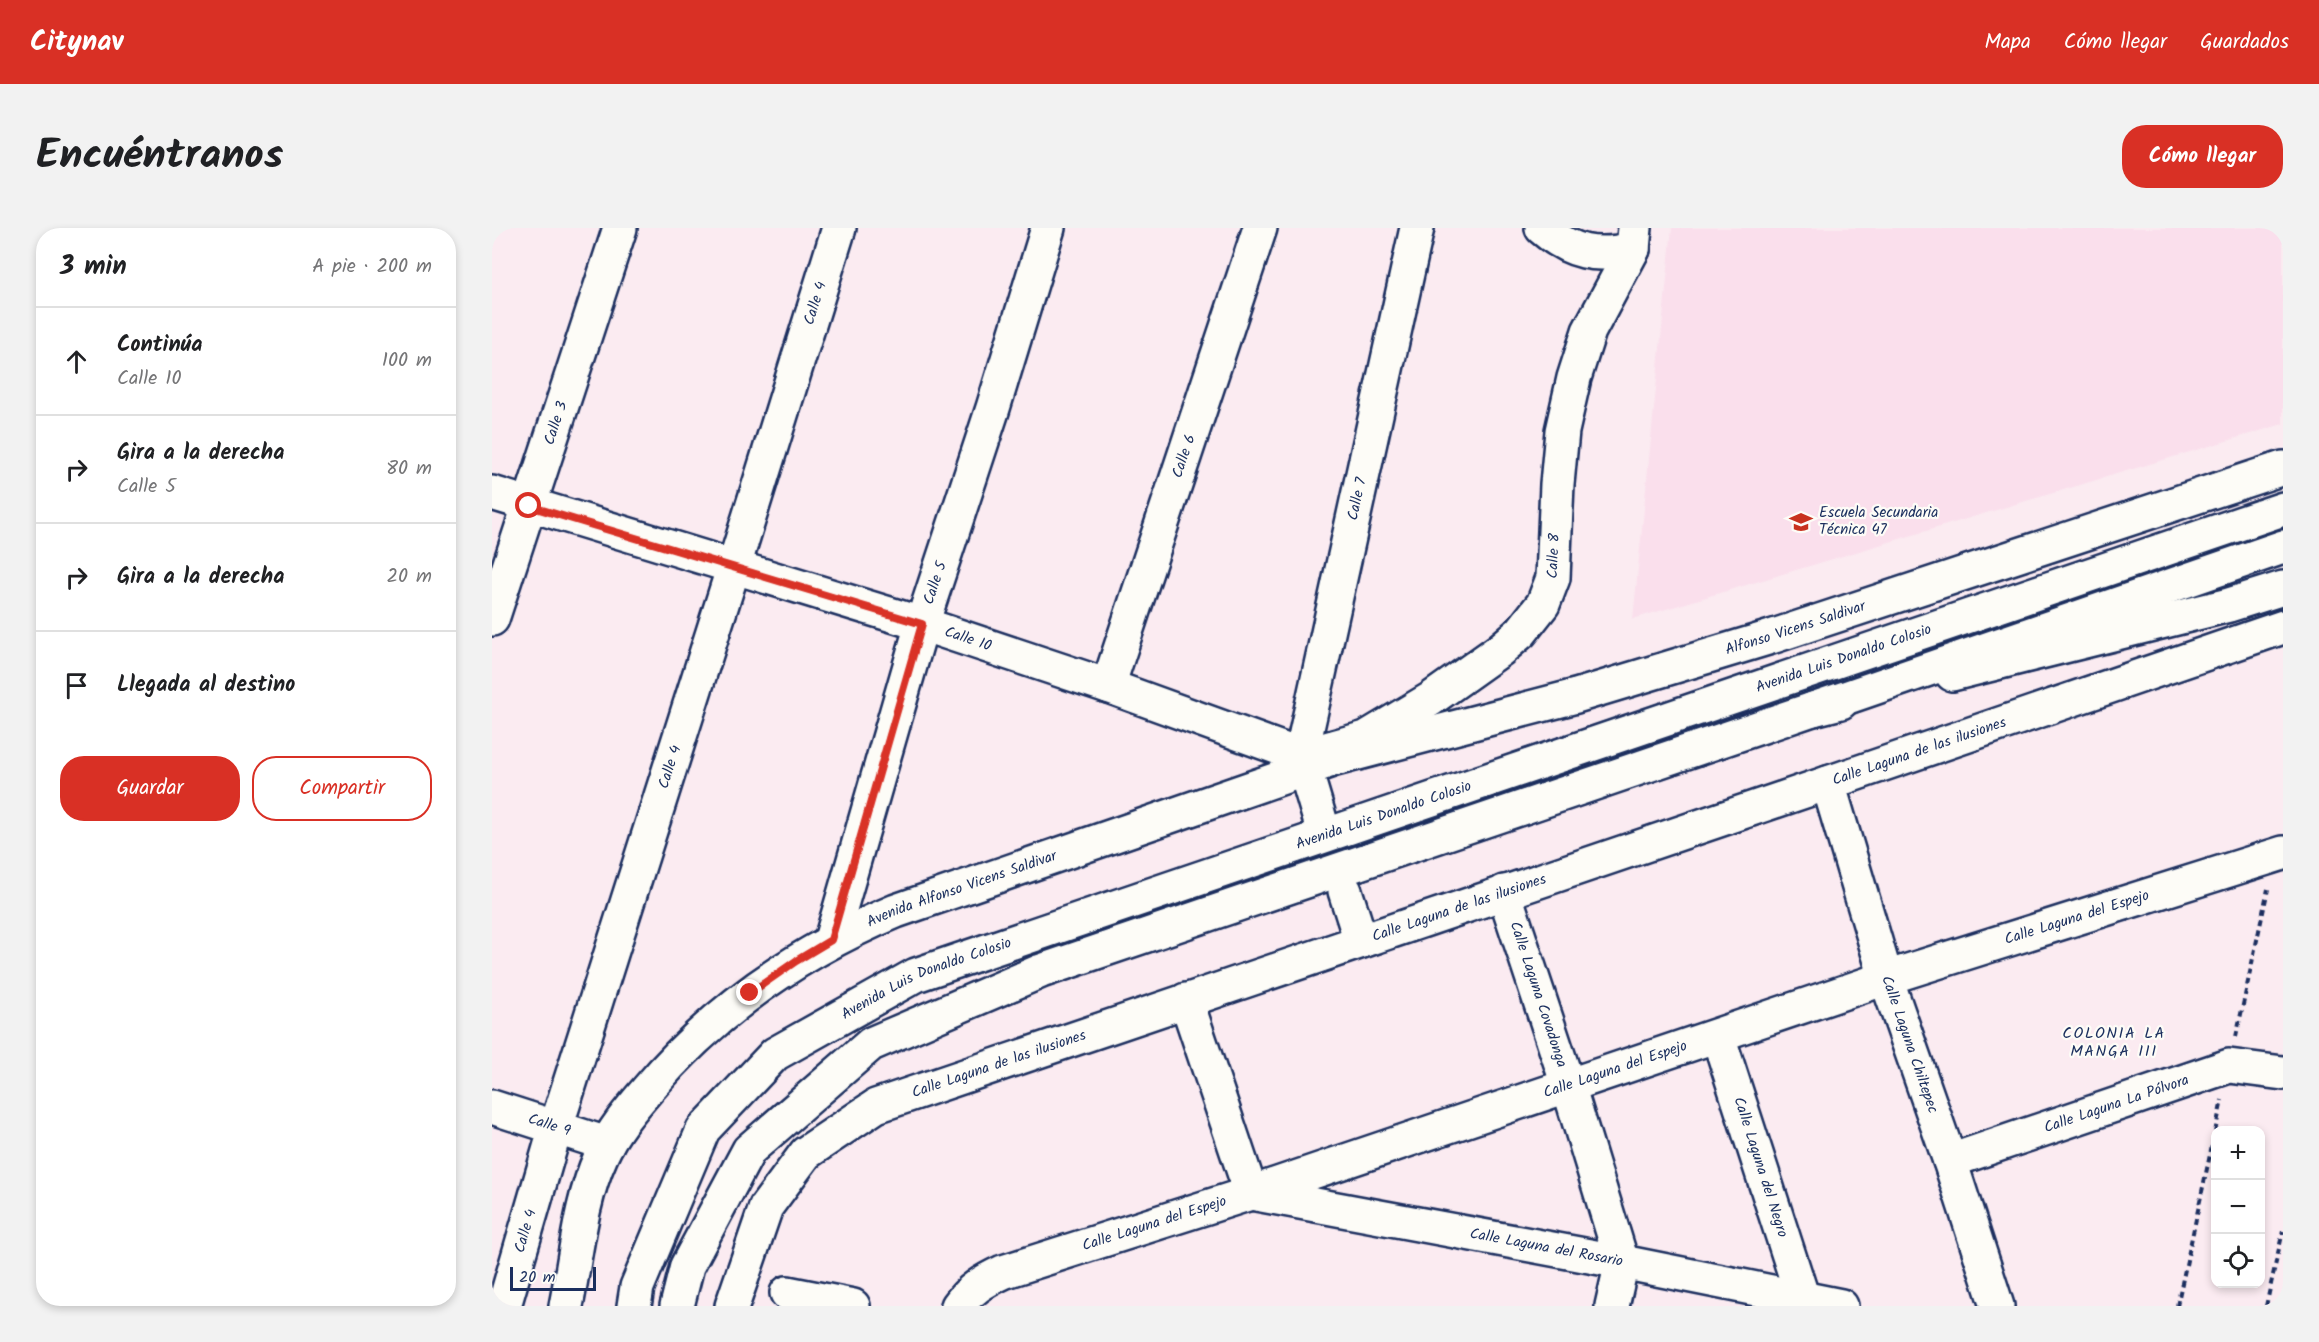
<!DOCTYPE html>
<html lang="es">
<head>
<meta charset="utf-8">
<style>
  :root { --surface:#fff; --page:#f2f2f2; --text:#202124; --muted:#757577; --line:#e0e0e0; --accent:#d93025 }
  body { margin:0; font-family:Kalam,sans-serif; background:var(--page); color:var(--text) }
  .controls { position:absolute; right:18px; bottom:18px; display:grid; overflow:hidden; border-radius:12px; box-shadow:0 3px 9px #0003 }
  .controls button { width:54px; height:54px; display:grid; place-items:center; padding:0; border:0; border-bottom:2px solid var(--line); background:var(--surface); color:var(--text); font:30px sans-serif }
  .scale { position:absolute; left:18px; bottom:15px; width:86px; box-sizing:border-box; padding-left:6px; border:3px solid #1b2f5e; border-top:0; font-size:16px; line-height:21px; white-space:nowrap; color:#1b2f5e; -webkit-text-stroke:4px #fdfcf7; paint-order:stroke }
  .stop { position:absolute; width:18px; height:18px; margin:-14px; border:4px solid #d93025; border-radius:50%; background:#fff }
  .stop.end { background:#d93025; border-color:#fff; box-shadow:0 2px 6px #0008 }
  .list { margin:0; padding:0; list-style:none }
  h2 { display:flex; justify-content:space-between; align-items:center; height:78px; margin:0; padding:0 24px; font-size:26px }
  h2 small { font-size:20px; font-weight:400; color:var(--muted) }
  .list li { display:grid; grid-template-columns:39px 1fr auto; gap:18px; align-items:center; box-sizing:border-box; height:108px; padding:0 24px; border-top:2px solid var(--line) }
  .list b { display:block; font-size:22px; white-space:nowrap }
  .list p { margin:0; font-size:20px; white-space:nowrap; color:var(--muted) }
  .list em { font-size:20px; font-style:normal; color:var(--muted) }
  .actions { display:flex; gap:12px; padding:18px 24px }
  .actions a { flex:1; padding:14px 0; border:2px solid var(--accent); border-radius:24px; text-align:center; font-size:21px; color:var(--accent) }
  .actions .main { background:var(--accent); color:#fff }
  .icon { flex:none; width:33px; height:33px; fill:none; stroke:currentColor; stroke-width:2; stroke-linecap:round; stroke-linejoin:round }
  .map { position:relative; flex:none; width:1791px; height:1078px; overflow:hidden; border-radius:24px }
  header { display:flex; align-items:center; gap:36px; box-sizing:border-box; height:84px; padding:0 30px; background:var(--accent); color:#fff }
  header strong { font-size:28px }
  nav { display:flex; gap:33px; margin-inline-start:auto; font-size:21px }
  .intro { display:flex; align-items:center; justify-content:space-between; box-sizing:border-box; height:144px; padding:0 36px }
  h1 { margin:0; font-size:42px }
  .button { padding:15px 27px; border-radius:24px; background:var(--accent); color:#fff; font-size:21px; font-weight:700 }
  main { display:flex; gap:36px; padding:0 36px }
  aside { flex:1; background:var(--surface); border-radius:24px; box-shadow:0 3px 9px #0003 }
  .map>svg:first-child { display:block }
  .built { fill:#fadfec }
  .lines { fill:none; stroke-linecap:round; stroke-linejoin:round }
  .minor-casing { stroke:#1b2f5e; stroke-width:38 }
  .major-casing { stroke:#1b2f5e; stroke-width:38 }
  .highway-casing { stroke:#1b2f5e; stroke-width:38 }
  .path { stroke:#1b2f5e; stroke-width:4; stroke-dasharray:6 4.5; stroke-linecap:butt }
  .minor { stroke:#fdfcf7; stroke-width:33 }
  .major { stroke:#fdfcf7; stroke-width:33 }
  .highway { stroke:#fdfcf7; stroke-width:33 }
  .route { stroke:#d93025; stroke-width:8 }
  .labels { text-anchor:middle; dominant-baseline:central; stroke-width:4.5; stroke-linejoin:round; paint-order:stroke }
  .street-label { font-size:15px; fill:#1b2f5e; stroke:#fdfcf7 }
  .poi-label { font-size:15px; fill:#1b2f5e; stroke:#fdfcf7; text-anchor:start }
  .neighbourhood-label { font-size:16px; letter-spacing:1.5px; fill:#1b2f5e; stroke:#fdfcf7 }
</style>
</head>
<body>
<header>
<strong>Citynav</strong>
<nav><a>Mapa</a><a>Cómo llegar</a><a>Guardados</a></nav>
</header>
<div class="intro"><h1>Encuéntranos</h1><a class="button">Cómo llegar</a></div>
<main>
<aside>
<h2>3 min<small>A pie · 200 m</small></h2>
<ul class="list">
<li><svg class="icon" aria-label="ahead" viewBox="0 0 24 24"><path d="M12 20V5M6 11l6-6 6 6"/></svg><div><b>Continúa</b><p>Calle 10</p></div><em>100 m</em></li>
<li><svg class="icon" aria-label="right" viewBox="0 0 24 24"><path d="M7 20v-9h11M14 6l5 5-5 5"/></svg><div><b>Gira a la derecha</b><p>Calle 5</p></div><em>80 m</em></li>
<li><svg class="icon" aria-label="right" viewBox="0 0 24 24"><path d="M7 20v-9h11M14 6l5 5-5 5"/></svg><div><b>Gira a la derecha</b></div><em>20 m</em></li>
<li><svg class="icon" aria-label="arrive" viewBox="0 0 24 24"><path d="M6 21V4h12l-3 4 3 4H6"/></svg><div><b>Llegada al destino</b></div></li>
</ul>
<div class="actions"><a class="main">Guardar</a><a>Compartir</a></div>
</aside>
<div class="map">
<svg width="1791" height="1078" viewBox="0 0 1791 1078">
  <rect width="100%" height="100%" fill="#fbebf1"/>
  <filter id="ink" filterUnits="userSpaceOnUse"><feTurbulence type="fractalNoise" baseFrequency=".0167" numOctaves="2"/><feDisplacementMap in="SourceGraphic" scale="12" xChannelSelector="R" yChannelSelector="G"/><feConvolveMatrix kernelMatrix="1 2 1 2 8 2 1 2 1" color-interpolation-filters="sRGB"/></filter>
  <g filter="url(#ink)">
    <polygon class="built" points="1180,0 1791,0 1791,196 1141,391"/>
    <g class="lines">
      <g class="minor-casing">
        <g id="minor">
          <path d="M 1050,0 C 1079,25 1104,30 1141,21"/>
          <path id="s1" d="M 0,265 L 430,396 L 616,458 L 809,528 L 874,510 L 939,471 L 1008,422 L 1029,404 L 1051,376 L 1061,350 L 1065,256 L 1070,203 L 1082,150 L 1097,103 L 1141,21 L 1143,0"/>
          <path id="s2" d="M 0,391 L 128,0"/>
          <path id="s3" d="M 616,458 L 768,0"/>
          <path id="s4" d="M 1336,555 L 1394,750 L 1458,933 L 1505,1078"/>
          <path id="s5" d="M 829,595 L 809,528 L 925,0"/>
          <polyline points="853,663 869,713"/>
          <path id="s6" d="M 1012,664 L 1076,857 L 1130,1034 L 1120,1078"/>
          <path id="s7" d="M 339,712 L 430,396 L 501,180 L 556,0"/>
          <path id="s8" d="M 694,772 L 759,965 L 1130,1034 L 1349,1078"/>
          <path id="s9" d="M 1226,808 L 1311,1071"/>
          <path id="s10" d="M 0,879 L 115,916"/>
          <path id="s11" d="M 1458,933 L 1737,838 L 1791,845"/>
          <polyline points="295,1065 361,1078"/>
          <path id="s12" d="M 12,1078 L 64,899 L 242,338 L 347,0"/>
          <path id="s13" d="M 240,1078 L 274,979 L 314,925 L 384,878 L 1336,555 L 1791,399"/>
          <path id="s14" d="M 466,1078 C 478,1061 492,1053 511,1044 L 759,965 L 1394,750 L 1791,625"/>
        </g>
      </g>
      <g class="major-casing">
        <g id="major">
          <polyline points="1460,446 1737,377 1791,360"/>
          <path id="s15" d="M 74,1078 C 84,1029 88,974 109,928 C 120,903 138,882 156,861 C 223,782 308,723 404,683 L 843,531 L 1084,468 L 1279,409 L 1791,240"/>
          <path id="s16" d="M 142,1078 L 145,1059 L 211,902 L 283,826 L 424,747 L 1791,281"/>
          <polyline points="185,1078 195,1038 257,922 379,816 549,743 1321,481 1349,474"/>
        </g>
      </g>
      <g class="highway-casing">
        <polyline id="highway" points="1321,481 1791,319"/>
      </g>
      <g class="path">
        <polyline points="1744,809 1776,661"/>
        <polyline points="1685,1078 1730,872"/>
        <polyline points="1774,1078 1791,1003"/>
      </g>
      <use href="#minor" class="minor"/>
      <use href="#major" class="major"/>
      <use href="#highway" class="highway"/>
    </g>
  </g>
  <g class="lines" filter="url(#ink)">
    <polyline class="route" points="37,278 430,396 339,712 304,733 258,765"/>
  </g>
  <defs>
    <g id="university-bare" transform="scale(1.8)"><path d="M0-5L7-2L0 1L-7-2ZM-4 1L0 2.5L4 1V4Q0 6-4 4Z" fill="#c8321e" stroke="#fdfcf7" stroke-width="2.5" paint-order="stroke"/></g>
  </defs>
  <g fill-rule="evenodd">
    <use href="#university-bare" x="1309" y="294"/>
  </g>
  <g class="labels">
    <g class="street-label">
      <text stroke="none"><textPath href="#s12" startOffset="1050">Calle 4</textPath></text>
      <text stroke="none"><textPath href="#s2" startOffset="206">Calle 3</textPath></text>
      <text stroke="none"><textPath href="#s3" startOffset="242">Calle 6</textPath></text>
      <text stroke="none"><textPath href="#s5" startOffset="333">Calle 7</textPath></text>
      <text stroke="none"><textPath href="#s1" startOffset="1192">Calle 8</textPath></text>
      <text stroke="none"><textPath href="#s7" startOffset="372">Calle 5</textPath></text>
      <text stroke="none"><textPath href="#s15" startOffset="1488">Alfonso Vicens Saldivar</textPath></text>
      <text stroke="none"><textPath href="#s1" startOffset="498">Calle 10</textPath></text>
      <text stroke="none"><textPath href="#s16" startOffset="1436">Avenida Luis Donaldo Colosio</textPath></text>
      <text stroke="none"><textPath href="#s13" startOffset="1358">Calle Laguna de las ilusiones</textPath></text>
      <text stroke="none"><textPath href="#s12" startOffset="564">Calle 4</textPath></text>
      <text stroke="none"><textPath href="#s16" startOffset="950">Avenida Luis Donaldo Colosio</textPath></text>
      <text stroke="none"><textPath href="#s15" startOffset="614">Avenida Alfonso Vicens Saldivar</textPath></text>
      <text stroke="none"><textPath href="#s13" startOffset="872">Calle Laguna de las ilusiones</textPath></text>
      <text stroke="none"><textPath href="#s14" startOffset="1188">Calle Laguna del Espejo</textPath></text>
      <text stroke="none"><textPath href="#s16" startOffset="464">Avenida Luis Donaldo Colosio</textPath></text>
      <text stroke="none"><textPath href="#s6" startOffset="108">Calle Laguna Covadonga</textPath></text>
      <text stroke="none"><textPath href="#s4" startOffset="274">Calle Laguna Chiltepec</textPath></text>
      <text stroke="none"><textPath href="#s13" startOffset="386">Calle Laguna de las ilusiones</textPath></text>
      <text stroke="none"><textPath href="#s14" startOffset="702">Calle Laguna del Espejo</textPath></text>
      <text stroke="none"><textPath href="#s11" startOffset="176">Calle Laguna La Pólvora</textPath></text>
      <text stroke="none"><textPath href="#s10" startOffset="60">Calle 9</textPath></text>
      <text stroke="none"><textPath href="#s9" startOffset="138">Calle Laguna del Negro</textPath></text>
      <text stroke="none"><textPath href="#s14" startOffset="216">Calle Laguna del Espejo</textPath></text>
      <text stroke="none"><textPath href="#s12" startOffset="78">Calle 4</textPath></text>
      <text stroke="none"><textPath href="#s8" startOffset="504">Calle Laguna del Rosario</textPath></text>
    </g>
    <g class="poi-label">
      <text x="1327" y="285">Escuela Secundaria<tspan x="1327" dy="17">Técnica 47</tspan></text>
    </g>
    <g class="neighbourhood-label">
      <text x="1622" y="805">COLONIA LA<tspan x="1622" dy="18">MANGA III</tspan></text>
    </g>
  </g>
</svg>
<div class="controls">
<button>+</button>
<button>−</button>
<button><svg class="icon" aria-label="locate" viewBox="0 0 24 24"><circle cx="12" cy="12" r="6"/><path d="M12 2v4M12 18v4M2 12h4M18 12h4"/></svg></button>
</div>
<div class="scale">20 m</div>
<div class="stop" style="left:37px;top:278px"></div>
<div class="stop end" style="left:258px;top:765px"></div>
</div>
</main>
</body>
</html>
